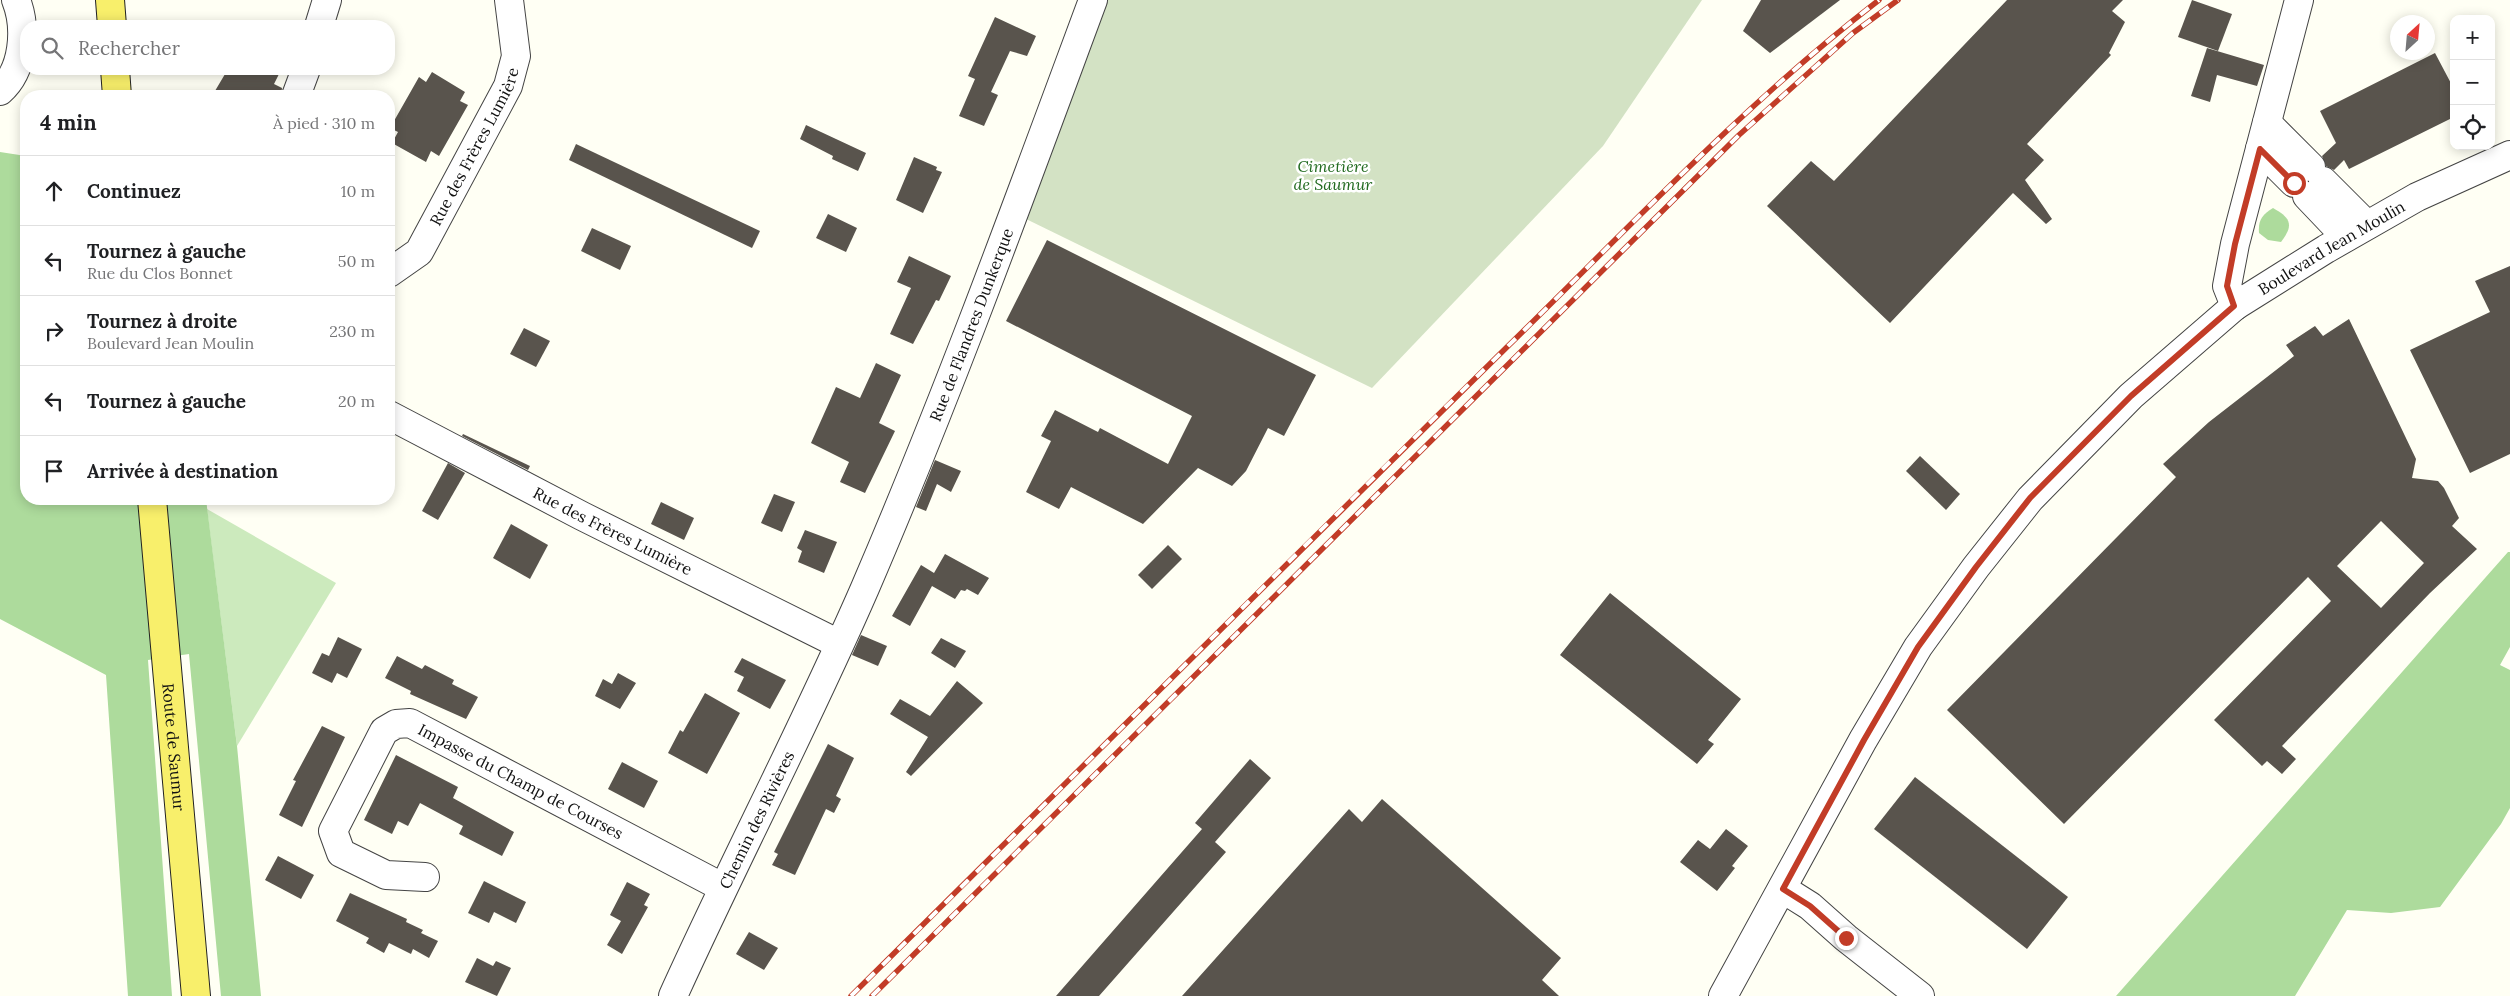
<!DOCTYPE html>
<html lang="fr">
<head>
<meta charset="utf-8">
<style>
  :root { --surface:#fff; --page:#f2f2f2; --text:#202124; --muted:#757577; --line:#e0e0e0 }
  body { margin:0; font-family:Lora,serif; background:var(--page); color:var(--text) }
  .controls { position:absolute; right:15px; top:15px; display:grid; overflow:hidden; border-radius:10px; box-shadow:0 2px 12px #0003 }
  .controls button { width:45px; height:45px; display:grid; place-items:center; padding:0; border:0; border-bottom:1px solid var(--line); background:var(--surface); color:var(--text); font:25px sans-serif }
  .compass { position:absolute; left:2390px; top:15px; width:45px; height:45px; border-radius:50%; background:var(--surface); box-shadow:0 2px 12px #0003; rotate:26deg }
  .stop { position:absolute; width:15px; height:15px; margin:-11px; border:4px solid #c23c27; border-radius:50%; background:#fff }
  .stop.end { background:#c23c27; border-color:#fff; box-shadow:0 1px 5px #0008 }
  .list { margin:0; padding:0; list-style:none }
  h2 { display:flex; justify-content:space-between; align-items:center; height:65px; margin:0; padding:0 20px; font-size:21px }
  h2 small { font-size:16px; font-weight:400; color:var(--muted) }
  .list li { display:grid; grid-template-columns:32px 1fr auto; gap:15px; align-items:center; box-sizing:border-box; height:70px; padding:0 20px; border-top:1px solid var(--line) }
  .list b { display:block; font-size:19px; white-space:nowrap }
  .list p { margin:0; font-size:16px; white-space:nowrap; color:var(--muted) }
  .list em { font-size:16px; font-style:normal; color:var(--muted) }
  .icon { flex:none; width:28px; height:28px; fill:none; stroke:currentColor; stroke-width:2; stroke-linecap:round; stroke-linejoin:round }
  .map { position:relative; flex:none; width:2510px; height:996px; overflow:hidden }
  .search { position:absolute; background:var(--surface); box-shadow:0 2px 12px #0003; left:20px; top:20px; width:375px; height:55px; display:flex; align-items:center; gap:12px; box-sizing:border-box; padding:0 18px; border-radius:20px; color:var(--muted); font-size:19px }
  .panel { position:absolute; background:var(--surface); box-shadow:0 2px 12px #0003; left:20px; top:90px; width:375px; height:415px; border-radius:20px }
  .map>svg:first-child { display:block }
  .green { fill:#cceabd }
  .forest { fill:#addb9c }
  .cemetery { fill:#d3e2c4 }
  .building { fill:#59544d; fill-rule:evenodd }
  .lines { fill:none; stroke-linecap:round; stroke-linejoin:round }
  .minor-casing { stroke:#444; stroke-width:30 }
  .major-casing { stroke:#222; stroke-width:30 }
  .minor { stroke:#fff; stroke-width:28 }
  .major { stroke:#f8ef6b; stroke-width:28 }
  .rail-casing { stroke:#c23c27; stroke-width:5.5 }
  .rail { stroke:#fff; stroke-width:4; stroke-dasharray:11; stroke-linecap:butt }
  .route { stroke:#c23c27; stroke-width:6 }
  .labels { text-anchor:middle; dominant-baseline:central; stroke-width:5; stroke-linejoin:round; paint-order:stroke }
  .street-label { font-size:16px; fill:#111; stroke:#fff }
  .park-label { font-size:16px; font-style:italic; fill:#216a1f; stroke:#fff }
</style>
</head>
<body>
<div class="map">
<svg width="2510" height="996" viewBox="0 0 2510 996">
  <rect width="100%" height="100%" fill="#fffff4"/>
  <polygon class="green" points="207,509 336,583 237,746"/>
  <g class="forest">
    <polygon points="0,152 26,156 26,499 206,499 237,746 261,996 221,996 189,654 148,660 172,996 128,996 106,675 0,619"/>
    <path d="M 2273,208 C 2291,218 2294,225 2281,242 L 2268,240 L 2259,233 C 2258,220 2262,215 2273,208 Z"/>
    <polygon points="2508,552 2510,552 2510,647 2500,665 2510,670 2510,808 2501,824 2440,907 2391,913 2347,910 2295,996 2116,996"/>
  </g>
  <polygon class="cemetery" points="1107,0 1702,0 1603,146 1372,388 1024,218"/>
  <g class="building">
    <polygon points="1761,0 1840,0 1770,53 1743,31"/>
    <polygon points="2007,0 2123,0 2112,11 2125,22 2109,53 2111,55 2027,144 2044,160 2025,180 2052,219 2046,224 2013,193 1890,323 1767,206 1811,161 1834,181"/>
    <polygon points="2192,0 2232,14 2218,51 2178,37"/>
    <polygon points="995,17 1036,36 1027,56 1010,51 991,92 998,95 984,126 959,116 975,79 968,76"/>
    <polygon points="2207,48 2264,65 2257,86 2217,75 2210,102 2191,96"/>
    <polygon points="2435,53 2454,89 2454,117 2349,169 2344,160 2334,170 2326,166 2322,156 2336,143 2320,111"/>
    <polygon points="228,69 270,69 279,74 274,84 282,88 281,96 212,96"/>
    <polygon points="432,72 465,92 460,101 468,105 439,156 431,151 426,162 392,143 398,132 390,128 419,77 426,82"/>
    <polygon points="806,125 866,153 858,171 832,159 833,156 800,139"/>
    <polygon points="576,144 760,231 752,248 569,160"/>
    <polygon points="914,157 937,167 936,170 942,172 923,213 896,200"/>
    <polygon points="828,214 857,228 846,252 816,238"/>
    <polygon points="592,228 631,246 620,270 581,251"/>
    <polygon points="1047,240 1316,375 1284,436 1268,428 1246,471 1232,486 1198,468 1143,524 1071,487 1059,509 1026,492 1051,441 1041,436 1055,410 1098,432 1100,428 1168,464 1192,416 1006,321"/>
    <polygon points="909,256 951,276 939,301 936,300 913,344 890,334 911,288 897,282"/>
    <polygon points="2510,266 2510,454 2470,473 2410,350 2490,312 2475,281"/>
    <path d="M 2349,319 L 2416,459 L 2412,478 L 2438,481 L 2444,488 L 2459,518 L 2452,526 L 2477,549 L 2430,593 L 2282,746 L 2296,759 L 2282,774 L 2267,761 L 2262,766 L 2214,720 L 2331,601 L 2308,577 L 2064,824 L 1947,710 L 2176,477 L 2163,464 L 2209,422 L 2294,356 L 2286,345 L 2315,326 L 2323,336 ZM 2381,521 L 2424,563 L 2381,608 L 2337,566 Z"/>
    <polygon points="524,328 550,341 536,367 510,354"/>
    <polygon points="876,363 901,375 879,423 895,431 865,493 840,482 849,462 811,443 836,387 860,398"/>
    <polygon points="463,434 530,466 528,470 462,436"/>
    <polygon points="1920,456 1960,494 1946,510 1906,471"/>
    <polygon points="935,460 961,471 951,492 937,484 926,511 916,507"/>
    <polygon points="448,463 465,473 438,520 422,511"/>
    <polygon points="774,494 795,502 782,532 761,523"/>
    <polygon points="661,502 694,518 684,540 651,524"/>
    <polygon points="511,524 548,545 530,579 493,558"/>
    <polygon points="805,530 837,542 824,573 798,562 802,551 797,548"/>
    <polygon points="1168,545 1182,559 1152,589 1138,575"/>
    <polygon points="945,554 989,578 978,595 967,589 965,591 961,590 955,599 932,586 910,626 892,616 921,565 934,573"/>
    <polygon points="1610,593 1741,699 1708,740 1714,744 1697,764 1560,655"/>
    <polygon points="861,635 887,646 878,666 852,655"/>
    <polygon points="338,637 362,649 347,678 337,673 332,683 312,673 322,653 329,656"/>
    <polygon points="941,638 966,651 955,668 931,653"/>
    <polygon points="397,656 422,669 425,665 454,680 452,684 478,697 466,719 410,694 411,691 385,678"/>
    <polygon points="742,658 786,680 770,709 737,691 744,677 734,672"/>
    <polygon points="618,673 636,683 620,709 595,696 603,679 612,684"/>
    <polygon points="957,681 983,703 911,776 906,772 928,737 890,714 900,699 930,716"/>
    <polygon points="705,693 740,713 707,774 668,753 680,730 683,732"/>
    <polygon points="322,726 345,737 302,827 279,815 296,781 293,780"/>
    <polygon points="828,744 854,758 836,796 841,799 834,813 826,809 795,875 772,865 778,854 774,852"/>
    <polygon points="396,755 458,787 453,798 514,832 502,856 459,834 463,826 420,803 408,826 398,821 392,834 364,820"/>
    <polygon points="1250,759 1271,778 1215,842 1226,852 1099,996 1056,996 1202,829 1195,823"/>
    <polygon points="622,762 658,781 644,808 608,789"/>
    <polygon points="1915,777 2068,897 2027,949 1874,829"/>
    <polygon points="1382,799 1561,958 1542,980 1559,996 1182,996 1349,809 1362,822"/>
    <polygon points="1726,829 1748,846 1732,866 1735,868 1717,891 1680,862 1698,840 1710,849"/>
    <polygon points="278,856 314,875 301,899 265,880"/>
    <polygon points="484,881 526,902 516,923 494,912 489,923 468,913"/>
    <polygon points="627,882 650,894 644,905 648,907 622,954 607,945 621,921 610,915"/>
    <polygon points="350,893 407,919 406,922 423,930 421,933 438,941 429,958 413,949 411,954 389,943 384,953 366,943 369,938 336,921"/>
    <polygon points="749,932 778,948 764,970 736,954"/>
    <polygon points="477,958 493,966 496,961 511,968 497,996 465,982"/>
  </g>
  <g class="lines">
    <g class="minor-casing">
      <g id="minor">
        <polyline points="319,26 327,0"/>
        <path d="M 0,91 C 24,70 27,28 16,0"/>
        <polyline points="296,96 306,69"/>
        <polyline points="2267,123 2311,167"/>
        <polyline points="2260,149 2294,183"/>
        <polyline points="2323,181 2367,225"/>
        <polyline points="2307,196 2346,237"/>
        <path id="s1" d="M 389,273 L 419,252 L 508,86 L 516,56 L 509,0"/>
        <polyline points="2235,306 2227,286 2235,244 2299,0"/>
        <path id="s2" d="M 389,415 L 582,516 L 839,644"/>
        <path id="s3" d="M 425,877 L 386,875 L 341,853 L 333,831 L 384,731 L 396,724 L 410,723 L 722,887"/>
        <polyline points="1783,889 1810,906 1846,938 1920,996"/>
        <path id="s4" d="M 673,996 C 735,859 805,726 865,588 C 948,395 1020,197 1093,0"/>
        <path id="s5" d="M 1723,996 L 1863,740 L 1918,647 L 1976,567 L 2030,499 L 2131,396 L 2235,306 L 2326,249 L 2417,197 L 2510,155"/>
      </g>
    </g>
    <g class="major-casing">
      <g id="major">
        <polyline points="110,0 112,26"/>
        <polyline points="115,69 117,96"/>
        <path id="s6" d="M 152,499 L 196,996"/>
      </g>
    </g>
    <use href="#minor" class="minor"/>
    <use href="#major" class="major"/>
    <g class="rail-casing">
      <g id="rail">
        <path d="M 851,996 C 1070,780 1286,563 1506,348 C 1627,230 1744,104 1879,0"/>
        <polyline points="872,996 1739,135 1853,33 1898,0"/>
      </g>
    </g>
    <use href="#rail" class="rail"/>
  </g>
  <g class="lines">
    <polyline class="route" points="1846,938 1810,906 1783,889 1864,740 1918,647 1976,567 2030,498 2131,396 2234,306 2227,286 2235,244 2260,149 2294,183"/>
  </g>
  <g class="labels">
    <g class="street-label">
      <text stroke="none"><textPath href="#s1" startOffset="156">Rue des Frères Lumière</textPath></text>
      <text stroke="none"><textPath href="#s5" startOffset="980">Boulevard Jean Moulin</textPath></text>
      <text stroke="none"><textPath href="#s4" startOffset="735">Rue de Flandres Dunkerque</textPath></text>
      <text stroke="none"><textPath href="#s2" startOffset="252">Rue des Frères Lumière</textPath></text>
      <text stroke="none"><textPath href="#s6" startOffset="249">Route de Saumur</textPath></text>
      <text stroke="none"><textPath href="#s3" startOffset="378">Impasse du Champ de Courses</textPath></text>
      <text stroke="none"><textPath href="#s4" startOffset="195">Chemin des Rivières</textPath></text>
    </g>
    <g class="park-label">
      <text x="1333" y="166">Cimetière<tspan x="1333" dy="18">de Saumur</tspan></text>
    </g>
  </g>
</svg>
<div class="controls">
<button>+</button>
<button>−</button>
<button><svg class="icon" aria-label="locate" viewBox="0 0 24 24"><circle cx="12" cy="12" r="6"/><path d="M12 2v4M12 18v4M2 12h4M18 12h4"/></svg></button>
</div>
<svg class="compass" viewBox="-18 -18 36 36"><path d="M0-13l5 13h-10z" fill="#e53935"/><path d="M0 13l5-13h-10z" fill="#757577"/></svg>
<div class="stop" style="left:2294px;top:183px"></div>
<div class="stop end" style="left:1846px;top:938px"></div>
<div class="search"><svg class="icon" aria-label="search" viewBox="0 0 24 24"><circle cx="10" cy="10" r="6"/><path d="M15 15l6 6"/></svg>Rechercher</div>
<section class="panel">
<h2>4 min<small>À pied · 310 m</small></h2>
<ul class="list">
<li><svg class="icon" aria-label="ahead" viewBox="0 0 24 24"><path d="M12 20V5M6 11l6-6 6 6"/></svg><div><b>Continuez</b></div><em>10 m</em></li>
<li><svg class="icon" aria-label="left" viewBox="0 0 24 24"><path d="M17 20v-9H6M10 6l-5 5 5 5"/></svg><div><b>Tournez à gauche</b><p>Rue du Clos Bonnet</p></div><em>50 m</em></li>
<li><svg class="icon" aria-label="right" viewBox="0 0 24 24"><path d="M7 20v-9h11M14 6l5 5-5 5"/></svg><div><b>Tournez à droite</b><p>Boulevard Jean Moulin</p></div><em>230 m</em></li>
<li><svg class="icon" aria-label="left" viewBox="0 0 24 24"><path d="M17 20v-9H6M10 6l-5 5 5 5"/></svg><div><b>Tournez à gauche</b></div><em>20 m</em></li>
<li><svg class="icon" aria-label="arrive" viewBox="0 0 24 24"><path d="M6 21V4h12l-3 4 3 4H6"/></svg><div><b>Arrivée à destination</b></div></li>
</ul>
</section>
</div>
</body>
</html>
